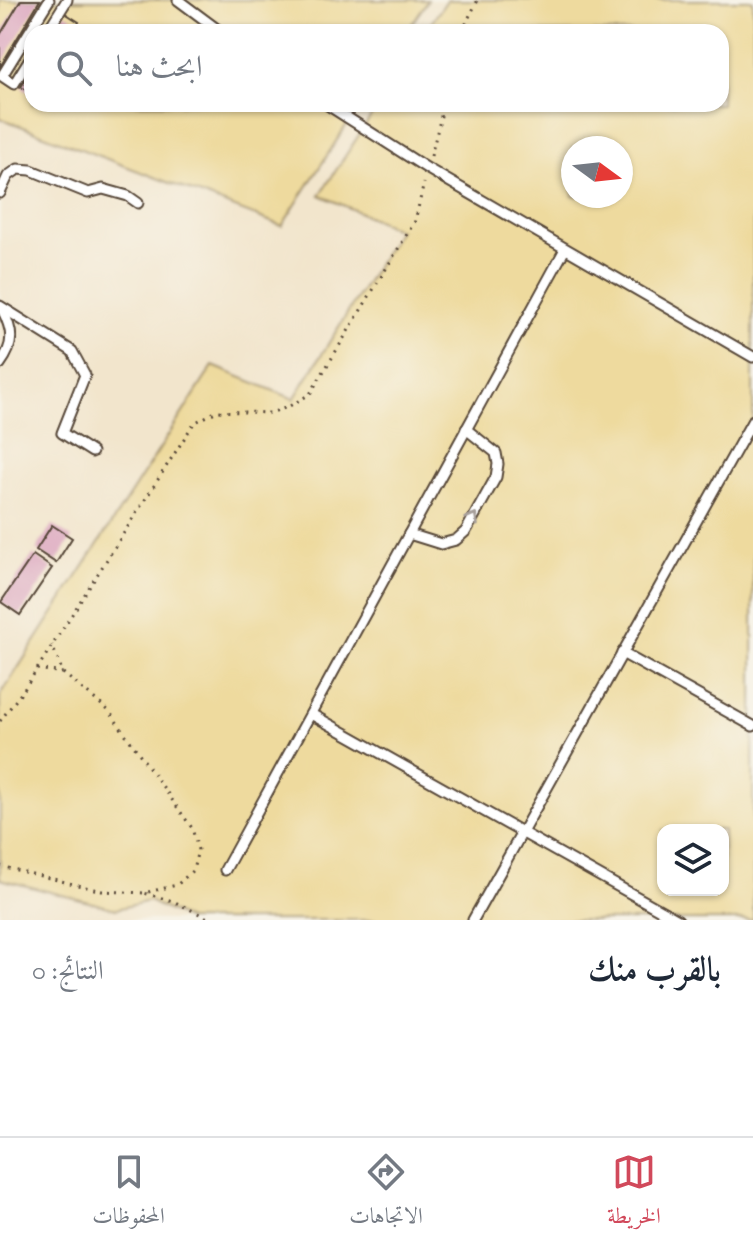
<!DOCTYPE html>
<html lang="ar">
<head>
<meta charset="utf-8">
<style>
  :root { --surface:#fff; --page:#f6f6f7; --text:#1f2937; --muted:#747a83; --line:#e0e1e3; --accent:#d1495b }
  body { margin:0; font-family:"Sorts Mill Goudy",Amiri,serif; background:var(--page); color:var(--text); direction:rtl }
  .controls { position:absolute; right:24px; bottom:24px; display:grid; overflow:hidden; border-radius:16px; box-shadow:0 2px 6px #0004 }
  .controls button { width:72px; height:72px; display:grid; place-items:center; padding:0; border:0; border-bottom:2px solid var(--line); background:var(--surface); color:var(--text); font:40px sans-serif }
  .compass { position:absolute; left:561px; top:136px; width:72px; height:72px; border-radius:50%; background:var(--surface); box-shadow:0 2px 6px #0004; rotate:105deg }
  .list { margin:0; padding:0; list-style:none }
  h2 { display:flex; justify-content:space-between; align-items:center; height:104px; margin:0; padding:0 32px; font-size:34px }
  h2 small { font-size:26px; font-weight:400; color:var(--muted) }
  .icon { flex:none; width:44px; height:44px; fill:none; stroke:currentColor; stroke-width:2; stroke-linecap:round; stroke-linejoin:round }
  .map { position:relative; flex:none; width:753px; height:920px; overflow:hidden; direction:ltr }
  .search { position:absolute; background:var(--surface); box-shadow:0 2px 6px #0004; left:24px; right:24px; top:24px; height:88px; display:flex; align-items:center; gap:20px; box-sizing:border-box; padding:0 28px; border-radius:24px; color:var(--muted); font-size:30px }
  .sheet { height:216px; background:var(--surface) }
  nav { display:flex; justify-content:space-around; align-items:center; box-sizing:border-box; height:112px; border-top:2px solid var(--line); background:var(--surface); font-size:22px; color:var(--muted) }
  nav a { display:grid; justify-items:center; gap:4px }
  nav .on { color:var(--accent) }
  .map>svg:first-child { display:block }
  .sand { fill:#eeda9e; stroke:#94825e; stroke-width:2; fill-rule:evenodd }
  .building { fill:#dba4be }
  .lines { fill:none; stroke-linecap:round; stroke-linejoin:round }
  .service-casing { stroke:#564638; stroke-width:13 }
  .path { stroke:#564638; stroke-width:3; stroke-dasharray:2 6; stroke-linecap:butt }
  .service { stroke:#fff; stroke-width:9 }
  .oneway { stroke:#a79f9a }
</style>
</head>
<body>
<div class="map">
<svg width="753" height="920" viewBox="0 0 753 920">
  <rect width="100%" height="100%" fill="#f7f3e8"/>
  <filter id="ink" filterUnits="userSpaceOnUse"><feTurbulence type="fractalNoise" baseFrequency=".0125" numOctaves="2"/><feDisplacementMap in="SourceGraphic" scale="16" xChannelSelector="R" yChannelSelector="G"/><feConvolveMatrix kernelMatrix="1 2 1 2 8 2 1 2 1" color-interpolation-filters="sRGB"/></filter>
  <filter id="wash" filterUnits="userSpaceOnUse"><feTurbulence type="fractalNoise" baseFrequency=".006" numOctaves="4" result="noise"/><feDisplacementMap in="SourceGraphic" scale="32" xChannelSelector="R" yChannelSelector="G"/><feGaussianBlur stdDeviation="1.8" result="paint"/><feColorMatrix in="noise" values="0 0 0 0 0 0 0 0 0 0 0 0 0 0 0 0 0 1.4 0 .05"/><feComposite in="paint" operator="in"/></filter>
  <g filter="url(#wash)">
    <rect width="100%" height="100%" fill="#f2e5cc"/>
    <g class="sand">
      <polygon points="0,0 428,0 406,32 32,32 32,104 360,104 282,226 0,118"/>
      <path d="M 447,0 L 753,0 L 753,920 L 188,920 L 149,901 L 116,909 L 0,879 L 0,696 L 213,366 L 294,399 L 399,230 L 320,195 L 379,104 L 721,104 L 721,32 L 425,32 ZM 573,148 L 621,148 L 621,196 L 573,196 ZM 663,830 L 723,830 L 723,890 L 663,890 Z"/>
    </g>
    <g id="blocks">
      <g class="building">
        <polygon points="21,0 40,0 0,67 0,35"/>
        <polygon points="65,13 79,22 73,32 54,32"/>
        <polygon points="32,68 32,94 21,87"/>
        <polygon points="52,525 72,538 56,563 36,550"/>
        <polygon points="33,555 52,568 20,615 1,602"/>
      </g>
    </g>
  </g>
  <g filter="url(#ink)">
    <use href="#blocks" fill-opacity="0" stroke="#564638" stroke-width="2"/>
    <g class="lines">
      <g class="service-casing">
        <g id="service">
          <polyline points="178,0 221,32"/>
          <polyline points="47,32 67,0"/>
          <polyline points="32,55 14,84 2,76 49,0"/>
          <polyline points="326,104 428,169 753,357"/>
          <polyline points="0,193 8,176 18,169 31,170 88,193 103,189 128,196 138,203"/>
          <polyline points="0,306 72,351 85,375 62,433 92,452"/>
          <path d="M 0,364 C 15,344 13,331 2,309"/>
          <polyline points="409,534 441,544 456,540 466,531 496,477 498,464 496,453 466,429"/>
          <polyline points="622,653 753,726"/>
          <polyline points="311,714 678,920"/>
          <polyline points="225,870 565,249"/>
          <polyline points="473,920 753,420"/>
        </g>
      </g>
      <g class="path">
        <polyline points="463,32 467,21 478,0"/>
        <polyline points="431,156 444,104"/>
        <polyline points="37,669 63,673 52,645"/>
        <polyline points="63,673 109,711 192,828 198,850 193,870 177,885 144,893 173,901 212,920"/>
        <polyline points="0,721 25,688 194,423 217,411 270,413 288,407 310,394 415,221 424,183"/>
        <polyline points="0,866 102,891 144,893"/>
      </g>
      <use href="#service" class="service"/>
    </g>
    <defs><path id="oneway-chevron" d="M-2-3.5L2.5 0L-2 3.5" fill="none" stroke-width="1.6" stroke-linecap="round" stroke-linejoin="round" transform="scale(2)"/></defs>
    <use class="oneway" href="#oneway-chevron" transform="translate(473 518) rotate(-61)"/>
  </g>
</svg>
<div class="controls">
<button><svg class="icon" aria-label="layers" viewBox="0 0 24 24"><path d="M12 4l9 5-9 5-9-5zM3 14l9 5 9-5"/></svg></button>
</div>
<svg class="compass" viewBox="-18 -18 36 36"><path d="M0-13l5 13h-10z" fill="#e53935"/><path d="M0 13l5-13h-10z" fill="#747a83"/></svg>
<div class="search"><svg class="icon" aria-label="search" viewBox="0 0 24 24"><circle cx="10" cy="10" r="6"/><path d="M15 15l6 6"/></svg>ابحث هنا</div>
</div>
<section class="sheet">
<h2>بالقرب منك<small>النتائج: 0</small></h2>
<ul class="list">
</ul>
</section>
<nav>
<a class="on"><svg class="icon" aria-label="map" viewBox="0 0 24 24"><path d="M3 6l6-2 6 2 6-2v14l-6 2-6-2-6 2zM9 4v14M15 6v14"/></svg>الخريطة</a>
<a><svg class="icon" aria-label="directions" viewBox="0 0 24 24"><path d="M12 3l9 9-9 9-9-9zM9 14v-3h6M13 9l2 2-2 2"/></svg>الاتجاهات</a>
<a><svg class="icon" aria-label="saved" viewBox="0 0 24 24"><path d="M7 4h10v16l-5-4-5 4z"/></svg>المحفوظات</a>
</nav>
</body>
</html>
